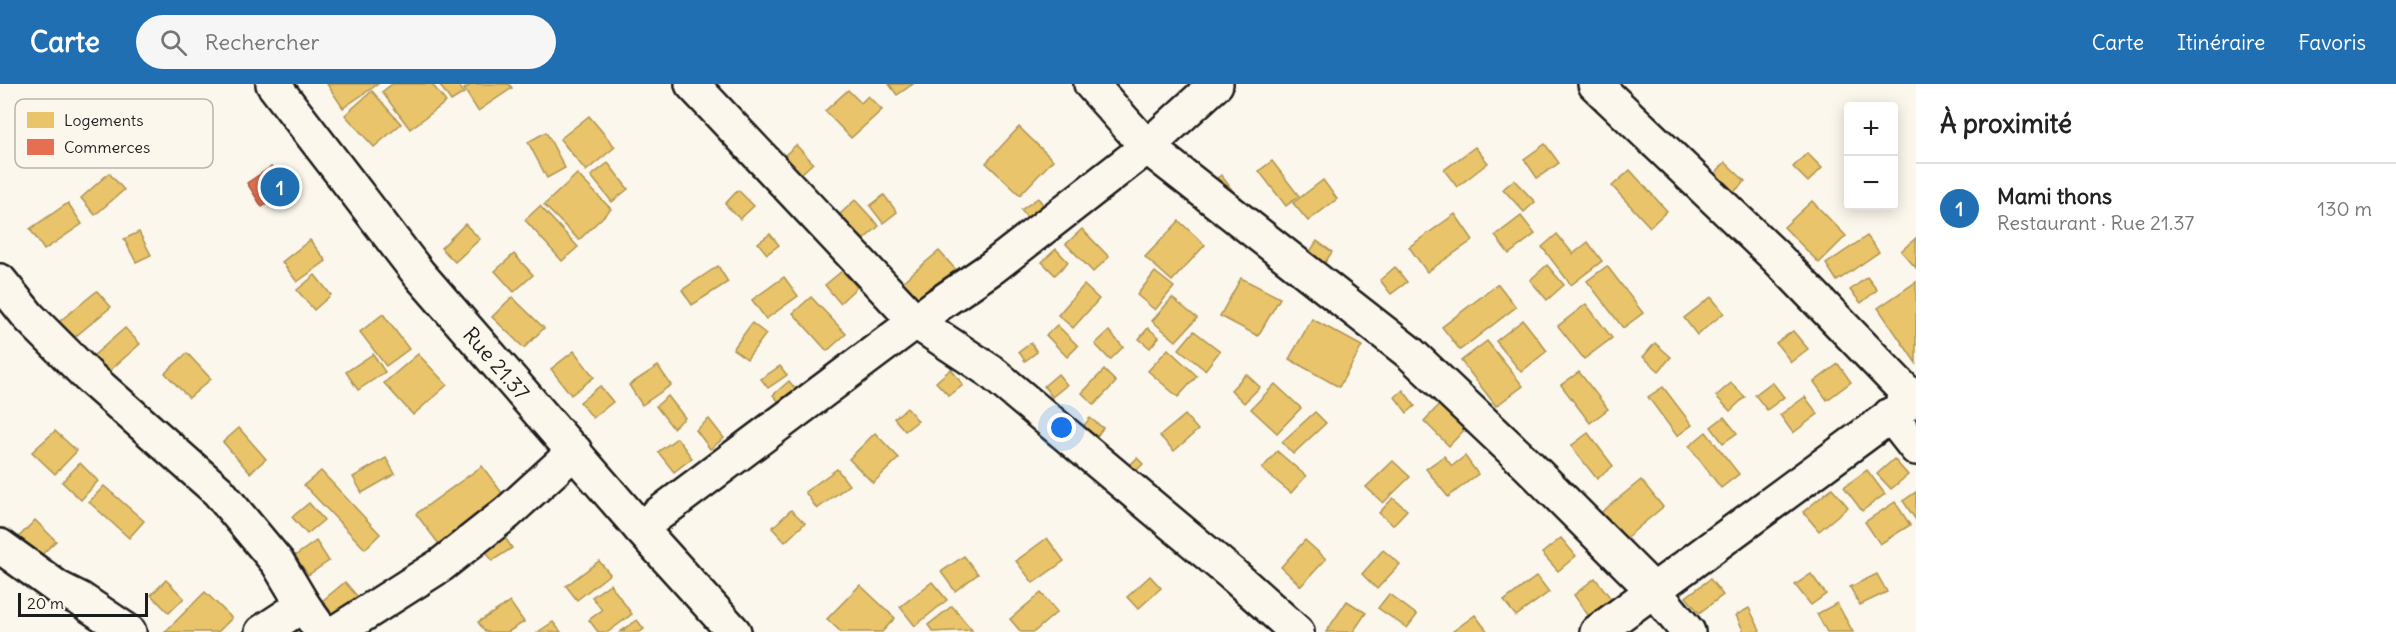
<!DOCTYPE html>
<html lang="fr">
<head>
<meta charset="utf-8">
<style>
  :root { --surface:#fff; --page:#f6f6f6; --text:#222; --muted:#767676; --line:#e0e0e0; --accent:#1f6fb2 }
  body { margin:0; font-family:Delius,sans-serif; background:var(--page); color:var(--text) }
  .controls { position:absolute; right:18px; top:18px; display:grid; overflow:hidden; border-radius:6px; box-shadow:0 3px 15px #0003 }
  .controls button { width:54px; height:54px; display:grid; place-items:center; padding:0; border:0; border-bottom:2px solid var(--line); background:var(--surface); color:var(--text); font:30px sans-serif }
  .scale { position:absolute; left:18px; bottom:15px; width:130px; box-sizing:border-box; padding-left:6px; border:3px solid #1c1c1c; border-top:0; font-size:16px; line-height:21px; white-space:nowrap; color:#1c1c1c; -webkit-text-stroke:4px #fbf7ec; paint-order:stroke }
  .you { position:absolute; left:1062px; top:344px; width:21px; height:21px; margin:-15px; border:4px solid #fff; border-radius:50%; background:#1a73e8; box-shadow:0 0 0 9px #1a73e833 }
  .badge { display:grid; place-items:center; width:39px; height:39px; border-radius:50%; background:var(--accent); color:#fff; font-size:20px; font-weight:700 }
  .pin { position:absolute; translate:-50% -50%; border:3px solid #fff; box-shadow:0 2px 6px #0006 }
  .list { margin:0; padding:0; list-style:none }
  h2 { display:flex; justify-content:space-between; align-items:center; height:78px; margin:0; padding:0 24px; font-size:26px }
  h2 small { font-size:20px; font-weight:400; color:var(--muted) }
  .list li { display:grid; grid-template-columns:39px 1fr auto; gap:18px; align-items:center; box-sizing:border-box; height:90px; padding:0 24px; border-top:2px solid var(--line) }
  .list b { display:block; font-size:22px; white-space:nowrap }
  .list p { margin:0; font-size:20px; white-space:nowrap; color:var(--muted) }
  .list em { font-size:20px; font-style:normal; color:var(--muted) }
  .icon { flex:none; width:33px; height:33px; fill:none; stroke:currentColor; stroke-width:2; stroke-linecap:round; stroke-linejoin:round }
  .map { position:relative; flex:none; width:1916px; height:548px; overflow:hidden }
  header { display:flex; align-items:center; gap:36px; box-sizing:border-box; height:84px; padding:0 30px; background:var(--accent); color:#fff }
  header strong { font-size:28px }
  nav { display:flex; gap:33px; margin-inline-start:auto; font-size:21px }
  .search { width:420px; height:54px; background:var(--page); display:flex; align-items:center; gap:15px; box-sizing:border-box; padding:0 21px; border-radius:33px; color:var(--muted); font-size:22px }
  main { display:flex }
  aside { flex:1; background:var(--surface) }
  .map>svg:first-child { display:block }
  .homes { fill:#e9c46a; stroke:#ac9253; stroke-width:1.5 }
  .shops { fill:#e76f51; stroke:#aa5641; stroke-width:1.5 }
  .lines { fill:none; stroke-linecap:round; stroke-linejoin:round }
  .street-casing { stroke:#1c1c1c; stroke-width:38 }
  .street { stroke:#fbf7ec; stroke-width:33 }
  .labels { text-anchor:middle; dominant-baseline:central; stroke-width:6; stroke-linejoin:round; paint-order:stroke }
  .street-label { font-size:21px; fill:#1c1c1c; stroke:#fbf7ec }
  .key { fill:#fbf7ec; stroke:#b8b5ae; stroke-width:1.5 }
  .key-label { font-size:16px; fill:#1c1c1c }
</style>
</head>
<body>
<header>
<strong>Carte</strong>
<div class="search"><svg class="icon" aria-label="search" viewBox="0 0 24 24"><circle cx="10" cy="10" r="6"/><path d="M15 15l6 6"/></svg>Rechercher</div>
<nav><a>Carte</a><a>Itinéraire</a><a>Favoris</a></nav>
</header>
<main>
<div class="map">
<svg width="1916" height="548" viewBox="0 0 1916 548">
  <rect width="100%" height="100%" fill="#fbf7ec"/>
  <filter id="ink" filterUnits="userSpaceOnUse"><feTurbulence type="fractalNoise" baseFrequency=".0167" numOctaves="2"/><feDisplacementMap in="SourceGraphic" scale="12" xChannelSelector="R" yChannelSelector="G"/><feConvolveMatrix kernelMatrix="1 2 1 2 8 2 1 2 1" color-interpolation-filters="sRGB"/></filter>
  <g filter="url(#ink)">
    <g class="homes">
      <polygon points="327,0 378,0 343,24"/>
      <polygon points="392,0 432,0 446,18 410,45 382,8"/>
      <polygon points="439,0 458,0 464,9 451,17"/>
      <polygon points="472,0 509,0 512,4 478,27 464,5"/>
      <polygon points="889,0 913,0 897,11"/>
      <polygon points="848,6 861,19 868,12 882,26 851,54 825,27"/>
      <polygon points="372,7 401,40 374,63 345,31"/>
      <polygon points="589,32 615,63 586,87 560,55"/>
      <polygon points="1019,43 1053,76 1020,111 986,79"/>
      <polygon points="546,48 565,84 547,94 528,58"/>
      <polygon points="1545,60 1559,79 1537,94 1524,75"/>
      <polygon points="796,61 813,79 790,100 773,82"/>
      <polygon points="1475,63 1488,79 1457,103 1444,86"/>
      <polygon points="1807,69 1822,84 1808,98 1793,83"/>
      <polygon points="1272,77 1299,112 1286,122 1259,87"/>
      <polygon points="1725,78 1745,97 1731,111 1711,94"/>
      <polygon points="608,79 628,105 612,118 591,92"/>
      <polygon points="1630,86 1667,127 1650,143 1612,102"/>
      <polygon points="109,89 124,106 95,131 81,114"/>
      <polygon points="577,90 611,125 579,156 544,121"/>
      <polygon points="1221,91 1236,111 1223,120 1209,101"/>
      <polygon points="1323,96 1337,115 1308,137 1293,119"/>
      <polygon points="1514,96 1535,118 1524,128 1503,105"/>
      <polygon points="738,106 754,122 740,135 725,120"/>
      <polygon points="884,111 897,128 883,139 870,122"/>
      <polygon points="1038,114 1048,127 1032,140 1021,126"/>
      <polygon points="855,116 879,142 863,156 839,131"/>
      <polygon points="1812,117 1846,152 1819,179 1784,143"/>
      <polygon points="68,119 82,140 44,166 30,145"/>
      <polygon points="540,122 578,163 562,177 525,136"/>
      <polygon points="1455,130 1473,156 1427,188 1409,163"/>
      <polygon points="1521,132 1535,150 1509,170 1495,152"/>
      <polygon points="1179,137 1205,161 1172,197 1145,173"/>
      <polygon points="465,140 480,155 455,178 441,164"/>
      <polygon points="1082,145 1109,173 1093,188 1066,160"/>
      <polygon points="139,148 151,171 136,178 124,155"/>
      <polygon points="770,150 779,161 767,170 758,159"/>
      <polygon points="1557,150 1573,170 1588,158 1602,177 1571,201 1542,163"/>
      <polygon points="1867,152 1879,168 1837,197 1826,180"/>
      <polygon points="1916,154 1916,184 1901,167"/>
      <polygon points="310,156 326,177 297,198 282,178"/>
      <polygon points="1317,157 1332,168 1320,186 1305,175"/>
      <polygon points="1056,165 1068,178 1055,191 1042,178"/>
      <polygon points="939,167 957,187 919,219 902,198"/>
      <polygon points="514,170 533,191 514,208 495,187"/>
      <polygon points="1547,181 1564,201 1547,216 1530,196"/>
      <polygon points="718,182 728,198 692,221 682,206"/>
      <polygon points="1607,182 1643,229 1623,244 1587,197"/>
      <polygon points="1395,183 1407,198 1391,210 1380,196"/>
      <polygon points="842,187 857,203 840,219 825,201"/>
      <polygon points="1155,188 1174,203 1155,226 1137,211"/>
      <polygon points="315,191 331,211 314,226 297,206"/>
      <polygon points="784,193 798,212 766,235 752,216"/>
      <polygon points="1867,193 1877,206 1861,219 1850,206"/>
      <polygon points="1241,194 1280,214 1258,252 1220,232"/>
      <polygon points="1916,198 1916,279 1878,224"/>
      <polygon points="1498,200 1516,223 1460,266 1442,243"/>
      <polygon points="1084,201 1099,215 1073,244 1058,231"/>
      <polygon points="97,207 111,223 64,262 50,245"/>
      <polygon points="512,213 544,244 524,264 492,233"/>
      <polygon points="811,213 846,250 827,267 793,229"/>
      <polygon points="1711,213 1724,229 1697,251 1684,234"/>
      <polygon points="1172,214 1197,234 1176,257 1152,237"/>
      <polygon points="1586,220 1612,254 1584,275 1558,242"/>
      <polygon points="383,230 409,265 386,282 360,248"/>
      <polygon points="1312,235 1362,262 1339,303 1289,275"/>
      <polygon points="1523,236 1547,267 1521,288 1496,257"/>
      <polygon points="752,239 766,250 747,275 733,265"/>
      <polygon points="1057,241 1078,262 1067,273 1046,251"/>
      <polygon points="125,244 140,260 107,289 92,273"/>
      <polygon points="1148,244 1159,253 1150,264 1139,255"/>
      <polygon points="1109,247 1123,263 1110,276 1095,260"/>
      <polygon points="1194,247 1220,267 1205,286 1179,265"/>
      <polygon points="1793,247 1808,265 1791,278 1776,259"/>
      <polygon points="1487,257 1523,302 1496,322 1461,277"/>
      <polygon points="1031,259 1037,268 1025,277 1019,268"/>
      <polygon points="1655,259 1671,273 1659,287 1643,273"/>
      <polygon points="1168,265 1197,292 1178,313 1148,287"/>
      <polygon points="574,267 594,293 571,311 551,285"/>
      <polygon points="187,269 211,295 189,314 165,289"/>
      <polygon points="373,270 385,288 358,306 346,288"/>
      <polygon points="418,270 447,301 413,331 384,299"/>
      <polygon points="1838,280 1851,298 1827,316 1814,298"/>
      <polygon points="658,282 671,301 642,321 629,301"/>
      <polygon points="780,282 787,291 768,304 761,295"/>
      <polygon points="951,285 963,301 949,312 936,298"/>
      <polygon points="1104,286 1116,298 1094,321 1082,309"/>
      <polygon points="1579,288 1608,325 1590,339 1561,301"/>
      <polygon points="1058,290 1067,301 1052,313 1044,302"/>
      <polygon points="1246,290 1260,303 1244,319 1231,306"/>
      <polygon points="789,297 798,308 782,321 773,311"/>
      <polygon points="1772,298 1784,313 1767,326 1755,311"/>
      <polygon points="1731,299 1745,313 1730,327 1716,312"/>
      <polygon points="1275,300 1301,324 1277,349 1251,325"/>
      <polygon points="600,302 613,318 593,334 580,318"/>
      <polygon points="1663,303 1692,341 1677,352 1648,313"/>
      <polygon points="1403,306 1415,322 1407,329 1395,313"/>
      <polygon points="668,312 685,334 673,344 656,322"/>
      <polygon points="1805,313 1818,330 1793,349 1780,331"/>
      <polygon points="1441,319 1466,344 1449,362 1424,337"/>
      <polygon points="907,324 918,337 905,347 894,334"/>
      <polygon points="1315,328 1326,339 1293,370 1282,358"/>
      <polygon points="1185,331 1198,346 1174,367 1160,352"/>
      <polygon points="1724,333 1737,349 1723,359 1711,343"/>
      <polygon points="1090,334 1103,344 1092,359 1078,349"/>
      <polygon points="709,335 724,354 710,365 696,346"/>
      <polygon points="239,344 266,375 250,389 223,358"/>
      <polygon points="55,347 77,367 55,390 32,368"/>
      <polygon points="1706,348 1739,390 1721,404 1689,362"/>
      <polygon points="875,349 899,374 873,399 849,375"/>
      <polygon points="1588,349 1613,382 1597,395 1571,362"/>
      <polygon points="677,354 692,374 674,388 658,368"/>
      <polygon points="1277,367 1306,392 1291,409 1262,385"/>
      <polygon points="1444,372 1452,382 1465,372 1478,390 1448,413 1426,385"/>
      <polygon points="386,374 395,390 362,409 353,393"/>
      <polygon points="1137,374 1143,380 1133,390 1127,384"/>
      <polygon points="1894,375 1908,391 1891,405 1877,390"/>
      <polygon points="1393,377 1410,393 1383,419 1366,403"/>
      <polygon points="80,379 98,397 81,416 62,398"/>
      <polygon points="482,382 508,417 442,464 416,430"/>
      <polygon points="837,385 849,401 817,425 805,408"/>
      <polygon points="1867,386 1885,410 1862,427 1844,403"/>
      <polygon points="321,387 380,450 365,465 304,401"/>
      <polygon points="1641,396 1663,423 1621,458 1598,431"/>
      <polygon points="104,402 144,437 129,454 89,418"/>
      <polygon points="1832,404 1848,423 1819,447 1803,428"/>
      <polygon points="1916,408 1916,436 1903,417"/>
      <polygon points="1393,414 1407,426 1393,441 1379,429"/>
      <polygon points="1895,418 1910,441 1880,460 1865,438"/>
      <polygon points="309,419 324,436 307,450 292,433"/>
      <polygon points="791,426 805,439 785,458 772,444"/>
      <polygon points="35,436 56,457 36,476 16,456"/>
      <polygon points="502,449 512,464 492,477 483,462"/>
      <polygon points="1047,454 1064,477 1033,499 1016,477"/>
      <polygon points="1561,454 1576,472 1558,487 1542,469"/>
      <polygon points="1305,456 1326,475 1301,502 1281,483"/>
      <polygon points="316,457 329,477 308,491 295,472"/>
      <polygon points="1383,466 1400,480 1377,505 1362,490"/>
      <polygon points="964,472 978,490 955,507 941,488"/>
      <polygon points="599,477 610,490 577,516 566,502"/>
      <polygon points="1811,490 1826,510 1811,521 1795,501"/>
      <polygon points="1877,490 1887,508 1860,521 1850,503"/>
      <polygon points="1150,492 1161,504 1138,525 1127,513"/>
      <polygon points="1537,492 1549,508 1516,532 1504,517"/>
      <polygon points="1595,494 1613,517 1590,534 1574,511"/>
      <polygon points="1710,495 1723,511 1699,529 1686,513"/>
      <polygon points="166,496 184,514 169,529 151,511"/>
      <polygon points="345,498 362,518 340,538 322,517"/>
      <polygon points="932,498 947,516 915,542 900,523"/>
      <polygon points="610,500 632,530 608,548 598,548 589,536 602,526 592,513"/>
      <polygon points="860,501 895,534 882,548 841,548 827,535"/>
      <polygon points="205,508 232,534 218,548 165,548"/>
      <polygon points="1041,509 1057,528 1034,548 1021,548 1010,535"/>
      <polygon points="1389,510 1417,531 1407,544 1378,524"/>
      <polygon points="1347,517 1366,529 1353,548 1326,548"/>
      <polygon points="510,518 524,538 508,548 485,548 478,538"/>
      <polygon points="1837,519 1853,548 1827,548 1817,530"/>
      <polygon points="952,522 972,546 933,548 928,541"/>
      <polygon points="1749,524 1760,546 1757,548 1744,548 1736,531"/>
      <polygon points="1475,531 1488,548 1452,548"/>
      <polygon points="637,536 644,545 640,548 620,548"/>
      <polygon points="553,538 561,548 538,548"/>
    </g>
    <polygon class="shops" points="271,83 287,107 262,123 247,99"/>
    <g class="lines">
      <g class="street-casing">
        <g id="street">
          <path id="s1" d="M 273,0 L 419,190 L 640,444 L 734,548"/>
          <polyline points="692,0 916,238 990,287 1232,490 1297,548"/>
          <polyline points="1091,0 1147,63 1410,269 1529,382 1654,507 1688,548"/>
          <polyline points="1595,0 1776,173 1913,315"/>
          <polyline points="0,197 29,233 89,293 218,407 278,479 303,521 322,548"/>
          <polyline points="1890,331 1916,364"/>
          <polyline points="640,444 939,220 993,183 1147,63 1216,0"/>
          <polyline points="0,462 58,504 80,515 129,548"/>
          <polyline points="262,548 303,521"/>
          <polyline points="336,548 441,481 507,429 575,367"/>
          <polyline points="1597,548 1916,313"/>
        </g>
      </g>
      <use href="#street" class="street"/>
    </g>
  </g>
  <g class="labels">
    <g class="street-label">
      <text stroke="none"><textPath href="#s1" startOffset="358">Rue 21.37</textPath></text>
    </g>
  </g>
  <rect x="15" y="15" width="198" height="69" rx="9" class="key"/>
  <rect x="27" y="28" width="27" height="16" fill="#e9c46a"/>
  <rect x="27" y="55" width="27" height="16" fill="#e76f51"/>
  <g class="key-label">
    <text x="64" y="42">Logements</text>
    <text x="64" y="69">Commerces</text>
  </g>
</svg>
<div class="controls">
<button>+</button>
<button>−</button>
</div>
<div class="scale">20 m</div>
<div class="you"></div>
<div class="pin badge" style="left:280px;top:103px">1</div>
</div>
<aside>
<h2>À proximité<small></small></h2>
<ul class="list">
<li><span class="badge">1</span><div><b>Mami thons</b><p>Restaurant · Rue 21.37</p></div><em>130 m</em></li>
</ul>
</aside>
</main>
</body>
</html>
